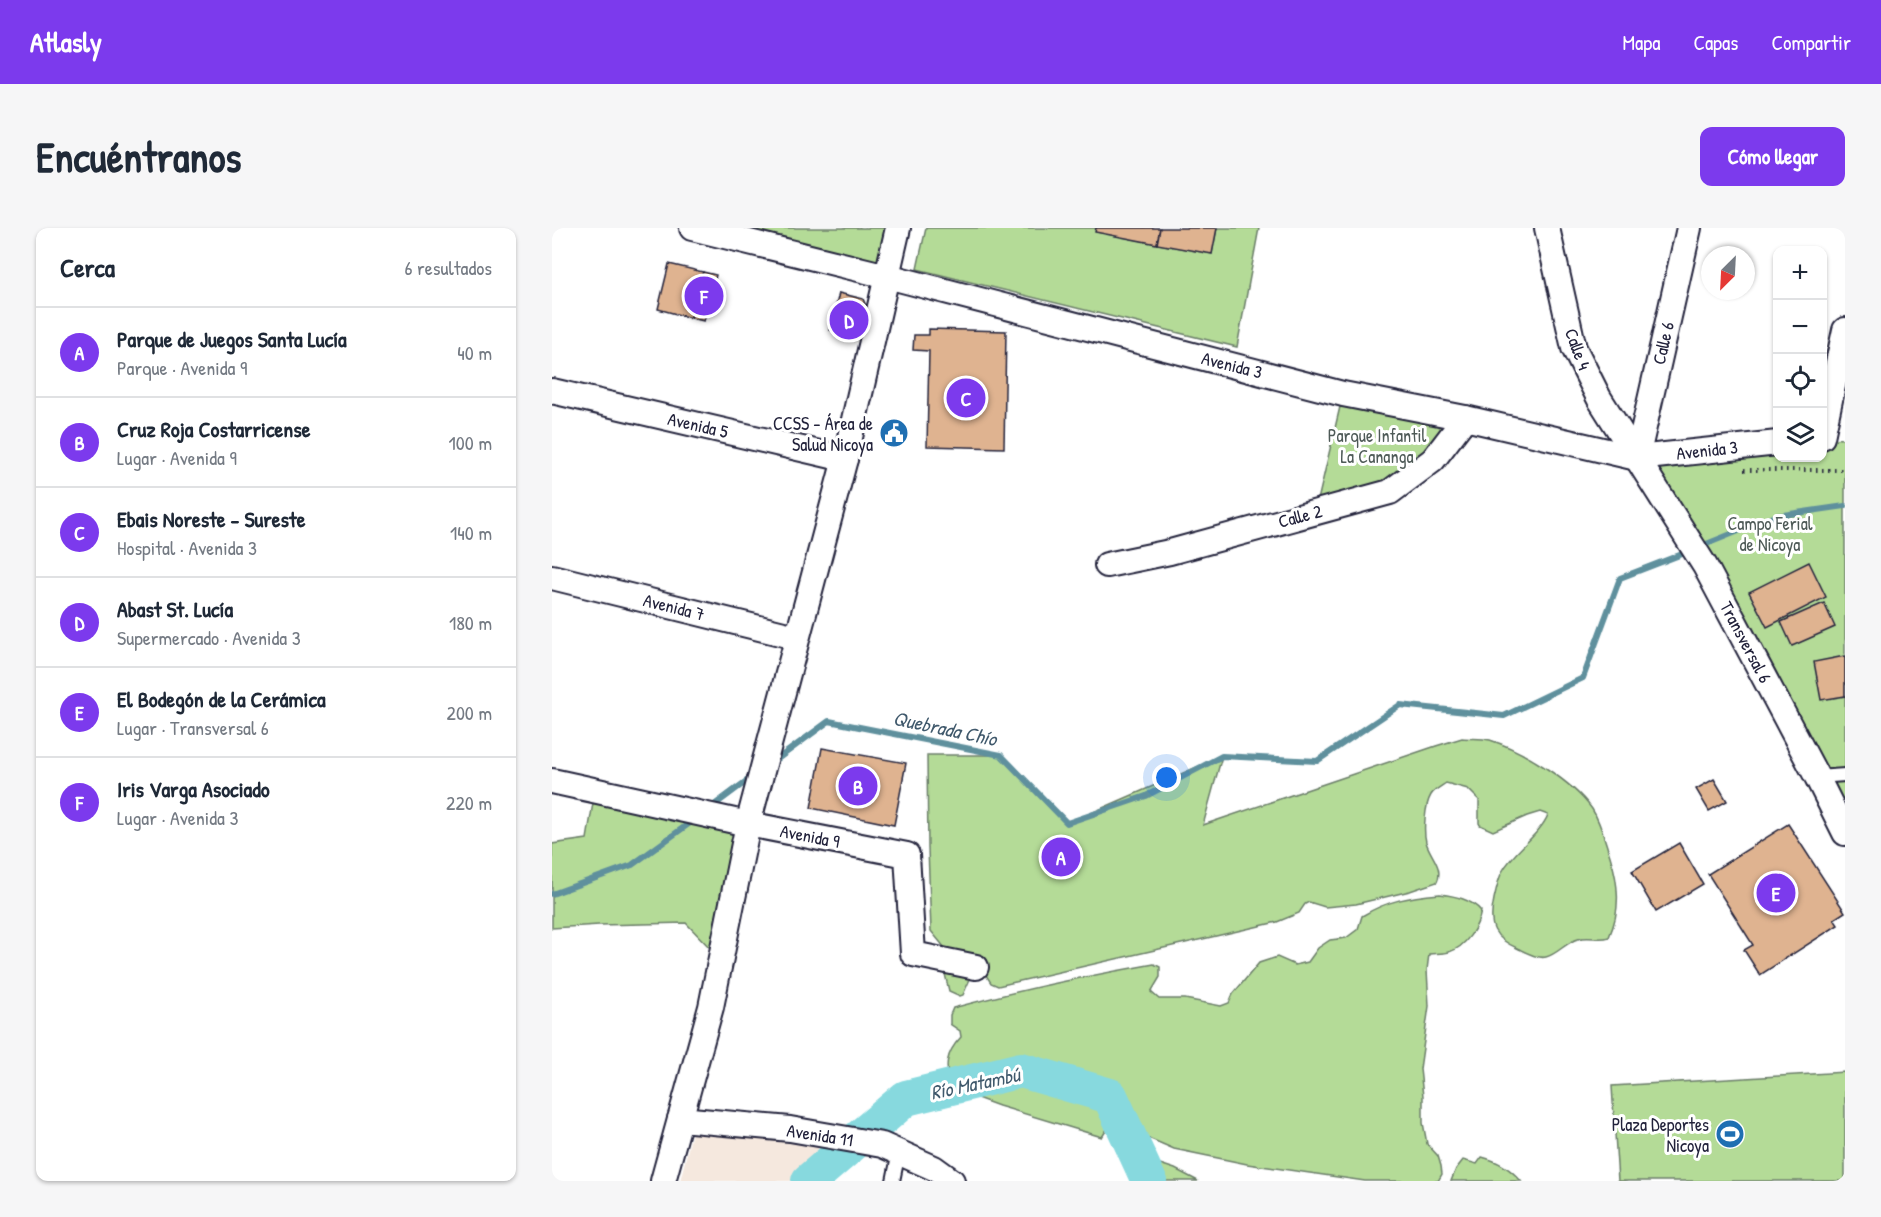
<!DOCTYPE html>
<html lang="es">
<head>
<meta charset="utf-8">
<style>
  :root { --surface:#fff; --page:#f6f6f7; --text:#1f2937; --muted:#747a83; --line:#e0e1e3; --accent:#7c3aed }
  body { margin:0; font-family:"Patrick Hand",sans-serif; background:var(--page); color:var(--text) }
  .controls { position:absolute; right:18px; top:18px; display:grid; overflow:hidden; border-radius:12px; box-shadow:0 2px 4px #0004 }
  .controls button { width:54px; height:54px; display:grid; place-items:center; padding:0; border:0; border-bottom:2px solid var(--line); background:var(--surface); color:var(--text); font:30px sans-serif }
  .compass { position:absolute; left:1149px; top:18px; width:54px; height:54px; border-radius:50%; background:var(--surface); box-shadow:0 2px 4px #0004; rotate:204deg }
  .you { position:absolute; left:615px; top:550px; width:21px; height:21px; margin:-15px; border:4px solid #fff; border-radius:50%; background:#1a73e8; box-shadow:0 0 0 9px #1a73e833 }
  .badge { display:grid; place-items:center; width:39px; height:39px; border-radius:50%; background:var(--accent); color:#fff; font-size:20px; font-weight:700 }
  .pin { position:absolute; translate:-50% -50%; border:3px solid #fff; box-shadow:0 2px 6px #0006 }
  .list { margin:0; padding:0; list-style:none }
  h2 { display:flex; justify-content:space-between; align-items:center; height:78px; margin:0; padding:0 24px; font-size:26px }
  h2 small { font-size:20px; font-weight:400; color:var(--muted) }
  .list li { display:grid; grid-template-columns:39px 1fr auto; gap:18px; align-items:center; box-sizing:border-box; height:90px; padding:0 24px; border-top:2px solid var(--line) }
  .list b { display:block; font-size:22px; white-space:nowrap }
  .list p { margin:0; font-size:20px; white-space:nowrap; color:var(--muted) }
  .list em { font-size:20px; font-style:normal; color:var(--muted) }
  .icon { flex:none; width:33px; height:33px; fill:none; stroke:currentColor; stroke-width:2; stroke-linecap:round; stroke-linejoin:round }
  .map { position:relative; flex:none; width:1293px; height:953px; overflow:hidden; border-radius:12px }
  header { display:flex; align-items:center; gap:36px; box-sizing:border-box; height:84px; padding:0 30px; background:var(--accent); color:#fff }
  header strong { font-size:28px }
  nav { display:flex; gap:33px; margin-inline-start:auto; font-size:21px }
  .intro { display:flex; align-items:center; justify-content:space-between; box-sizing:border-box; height:144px; padding:0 36px }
  h1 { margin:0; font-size:42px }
  .button { padding:15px 27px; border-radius:12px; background:var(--accent); color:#fff; font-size:21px; font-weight:700 }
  main { display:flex; gap:36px; padding:0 36px }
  aside { flex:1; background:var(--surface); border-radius:12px; box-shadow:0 2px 4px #0004 }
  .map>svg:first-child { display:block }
  .built { fill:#f5e8de }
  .green { fill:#b4db97; stroke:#6b7e69; stroke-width:1.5 }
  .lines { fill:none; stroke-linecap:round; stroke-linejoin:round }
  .stream { stroke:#5f909d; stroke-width:6 }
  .river { stroke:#87d9de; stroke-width:36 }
  .building { fill:#dfb390; stroke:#22223b; stroke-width:1.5 }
  .lane-casing { stroke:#22223b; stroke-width:16 }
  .street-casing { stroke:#22223b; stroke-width:28 }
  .path { stroke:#22223b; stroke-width:4; stroke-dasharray:1.5 4.5; stroke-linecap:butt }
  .lane { stroke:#fff; stroke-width:12 }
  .street { stroke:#fff; stroke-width:24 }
  .labels { text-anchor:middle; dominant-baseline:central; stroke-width:6; stroke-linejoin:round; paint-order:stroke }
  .street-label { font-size:18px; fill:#22223b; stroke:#fff }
  .poi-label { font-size:18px; fill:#22223b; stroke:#fff; text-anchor:end }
  .park-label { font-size:18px; fill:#4e5a57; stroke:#fff }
  .water-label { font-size:20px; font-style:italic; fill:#40596c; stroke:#fff }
</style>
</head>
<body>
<header>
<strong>Atlasly</strong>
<nav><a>Mapa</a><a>Capas</a><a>Compartir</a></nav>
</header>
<div class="intro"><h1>Encuéntranos</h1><a class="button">Cómo llegar</a></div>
<main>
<aside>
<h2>Cerca<small>6 resultados</small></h2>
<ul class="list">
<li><span class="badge">A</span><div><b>Parque de Juegos Santa Lucía</b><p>Parque · Avenida 9</p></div><em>40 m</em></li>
<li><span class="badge">B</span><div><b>Cruz Roja Costarricense</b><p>Lugar · Avenida 9</p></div><em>100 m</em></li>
<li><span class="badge">C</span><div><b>Ebais Noreste - Sureste</b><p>Hospital · Avenida 3</p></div><em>140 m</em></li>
<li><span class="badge">D</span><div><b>Abast St. Lucía</b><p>Supermercado · Avenida 3</p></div><em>180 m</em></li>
<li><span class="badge">E</span><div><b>El Bodegón de la Cerámica</b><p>Lugar · Transversal 6</p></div><em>200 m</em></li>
<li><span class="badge">F</span><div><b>Iris Varga Asociado</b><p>Lugar · Avenida 3</p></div><em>220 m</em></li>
</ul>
</aside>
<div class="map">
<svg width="1293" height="953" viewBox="0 0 1293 953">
  <rect width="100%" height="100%" fill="#fff"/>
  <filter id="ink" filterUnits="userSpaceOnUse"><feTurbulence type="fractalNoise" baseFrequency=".0167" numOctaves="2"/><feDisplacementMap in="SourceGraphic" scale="12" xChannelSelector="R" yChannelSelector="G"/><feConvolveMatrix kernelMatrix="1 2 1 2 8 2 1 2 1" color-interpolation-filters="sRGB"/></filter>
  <g filter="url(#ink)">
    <polygon class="built" points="140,905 267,917 261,953 128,953"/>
    <g class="green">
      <polygon points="187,0 334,0 326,35"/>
      <polygon points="374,0 544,0 544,4 660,26 665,0 707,0 685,119 365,41"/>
      <polygon points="791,166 913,190 881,232 763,285"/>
      <polygon points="1271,210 1293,211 1293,607 1085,230 1225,215 1226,230 1270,230"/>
      <path d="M 910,510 C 919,511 929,510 938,512 C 970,522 1020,553 1040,581 C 1049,595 1053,613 1058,628 C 1067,656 1069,682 1057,709 C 1047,713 1037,707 1026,711 C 1014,714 1006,726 994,729 C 986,731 975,725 967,721 C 941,710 936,698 942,671 C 944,662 946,652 950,644 C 962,622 987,608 996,587 L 988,584 L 975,588 L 941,603 L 928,597 L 927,595 L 927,572 L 916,561 L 894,555 C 890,558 882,562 879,567 C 873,577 871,602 874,614 C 878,628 892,639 885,654 L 858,663 L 804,676 L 773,679 L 757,674 L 753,676 L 747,685 L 725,694 L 446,758 L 439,755 L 429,739 L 422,742 L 411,767 L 408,768 L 397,763 L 393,746 L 393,720 L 379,703 L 376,620 L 375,527 L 449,527 L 516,595 L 670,528 L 651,597 L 884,518 Z"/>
      <polygon points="43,563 187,595 159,721 134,695 47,697 0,700 0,616 35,611"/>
      <path d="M 888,666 C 903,668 919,671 929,683 C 926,699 914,719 897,724 C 890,726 883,725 877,726 L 875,742 L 877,778 L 868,841 L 871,868 L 871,895 L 875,916 L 886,928 L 889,938 L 890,946 L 886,953 L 813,953 L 695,936 L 622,921 L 580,903 L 557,898 L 550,909 L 447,878 L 400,861 C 392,839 393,826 409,809 L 408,803 L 398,796 L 398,787 L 401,780 C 467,762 534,748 602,736 L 608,739 L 608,749 L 599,764 L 607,771 L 633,771 L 669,778 L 677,775 L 681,766 L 707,735 L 725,729 L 743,737 L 756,734 L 766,720 L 778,712 L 794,710 L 806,701 L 810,688 C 836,672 857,669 888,666 Z"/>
      <polygon points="1293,844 1293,953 1066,953 1060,858"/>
      <path d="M 930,929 C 946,933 958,940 969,953 L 899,953 L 904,941 L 911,932 L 925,936 Z"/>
      <polygon points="608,936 623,941 646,953 613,953 606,941"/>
    </g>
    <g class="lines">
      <g class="stream">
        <polyline points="1147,319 1224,288 1293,278"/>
        <polyline points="220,535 277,493 449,527 515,595 594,568 670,528 765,533 848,477 952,488 1031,450 1068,350 1138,323"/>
        <polyline points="157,581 200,549"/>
        <polyline points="0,666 80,637 142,592"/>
      </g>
      <polyline class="river" points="257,953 354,870 469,842 558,868 597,953"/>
    </g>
    <g class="building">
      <polygon points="544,0 608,0 605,16 543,4"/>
      <polygon points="608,0 665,0 660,26 605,16"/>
      <polygon points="117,36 151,44 139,90 106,81"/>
      <polygon points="151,44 164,47 152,93 139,90"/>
      <polygon points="287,65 311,71 316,83 309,110 278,102"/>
      <polygon points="377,101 454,103 452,220 375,218 377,123 361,122 362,107 377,107"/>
      <polygon points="1257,334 1274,369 1215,399 1197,364"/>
      <polygon points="1272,375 1283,399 1240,418 1229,394"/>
      <polygon points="1293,428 1293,468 1269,472 1262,434"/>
      <polygon points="270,520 354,535 342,597 259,580"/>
      <polygon points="1162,551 1175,573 1157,583 1144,561"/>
      <polygon points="1236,596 1293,684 1282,691 1286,697 1208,747 1192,722 1201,717 1156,646"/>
      <polygon points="1127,615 1151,656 1104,684 1080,643"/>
    </g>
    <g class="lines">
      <g class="lane-casing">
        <g id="lane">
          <polyline points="1265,549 1293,547"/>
          <polyline points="341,953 347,924"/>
        </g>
      </g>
      <g class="street-casing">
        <g id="street">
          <polyline points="140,0 335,48 791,166 913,190 1085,230 1226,215"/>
          <polyline points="995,0 1022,120 1047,170 1153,338 1265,549 1293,605"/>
          <polyline points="0,163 293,231"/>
          <polyline points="1270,209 1293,102"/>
          <polyline points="1085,230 1137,0"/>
          <polyline points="555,337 618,324 838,264 881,232 913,190"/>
          <polyline points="0,349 244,409"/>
          <polyline points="0,553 196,596 355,627 361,726 424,739"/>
          <polyline points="128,891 238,901 330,917 382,940 400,953"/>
          <polyline points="111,953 159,779 196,596 293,231 346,0"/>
        </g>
      </g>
      <polyline class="path" points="1192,242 1293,242"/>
      <use href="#lane" class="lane"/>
      <use href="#street" class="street"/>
    </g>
  </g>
  <defs>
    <g id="civic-disc" transform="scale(1.5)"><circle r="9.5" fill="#1f6fb2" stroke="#fff"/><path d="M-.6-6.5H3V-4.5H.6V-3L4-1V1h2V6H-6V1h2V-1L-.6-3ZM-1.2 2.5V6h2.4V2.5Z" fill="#fff"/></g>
    <g id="stadium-disc" transform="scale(1.5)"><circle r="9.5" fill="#1f6fb2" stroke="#fff"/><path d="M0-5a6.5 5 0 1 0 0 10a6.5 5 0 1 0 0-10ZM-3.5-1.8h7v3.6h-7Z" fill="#fff"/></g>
  </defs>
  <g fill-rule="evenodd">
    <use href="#civic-disc" x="342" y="205"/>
    <use href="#stadium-disc" x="1178" y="906"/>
  </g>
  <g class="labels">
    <g class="street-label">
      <text transform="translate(1111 115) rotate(-77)">Calle 6</text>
      <text transform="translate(1026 121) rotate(70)">Calle 4</text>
      <text transform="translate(680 137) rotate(14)">Avenida 3</text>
      <text transform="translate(146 197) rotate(13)">Avenida 5</text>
      <text transform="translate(1155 222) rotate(-6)">Avenida 3</text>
      <text transform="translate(748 288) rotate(-15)">Calle 2</text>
      <text transform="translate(122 379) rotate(14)">Avenida 7</text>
      <text transform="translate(1194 414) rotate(62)">Transversal 6</text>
      <text transform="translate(258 608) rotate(11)">Avenida 9</text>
      <text transform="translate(268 907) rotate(9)">Avenida 11</text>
    </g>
    <g class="poi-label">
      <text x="321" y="195">CCSS - Área de<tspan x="321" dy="21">Salud Nicoya</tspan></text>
      <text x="1157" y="896">Plaza Deportes<tspan x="1157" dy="21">Nicoya</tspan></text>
    </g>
    <g class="park-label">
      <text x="825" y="207">Parque Infantil<tspan x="825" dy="21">La Cananga</tspan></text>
      <text x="1218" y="295">Campo Ferial<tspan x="1218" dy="21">de Nicoya</tspan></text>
    </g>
    <g class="water-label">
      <text transform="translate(393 500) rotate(12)">Quebrada Chío</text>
      <text transform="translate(423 855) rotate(-12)">Río Matambú</text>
    </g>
  </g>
</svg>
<div class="controls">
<button>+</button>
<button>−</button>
<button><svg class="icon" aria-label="locate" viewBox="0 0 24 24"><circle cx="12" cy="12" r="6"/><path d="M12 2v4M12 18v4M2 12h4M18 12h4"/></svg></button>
<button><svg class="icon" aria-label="layers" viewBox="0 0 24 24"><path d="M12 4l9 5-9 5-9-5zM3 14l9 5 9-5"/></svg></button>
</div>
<svg class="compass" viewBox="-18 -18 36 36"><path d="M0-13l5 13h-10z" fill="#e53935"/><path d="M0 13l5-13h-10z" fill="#747a83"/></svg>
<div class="you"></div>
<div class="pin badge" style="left:509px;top:629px">A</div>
<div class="pin badge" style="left:306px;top:558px">B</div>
<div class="pin badge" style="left:414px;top:170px">C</div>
<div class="pin badge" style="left:297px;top:92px">D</div>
<div class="pin badge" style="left:1224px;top:665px">E</div>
<div class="pin badge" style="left:152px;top:68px">F</div>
</div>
</main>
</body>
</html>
